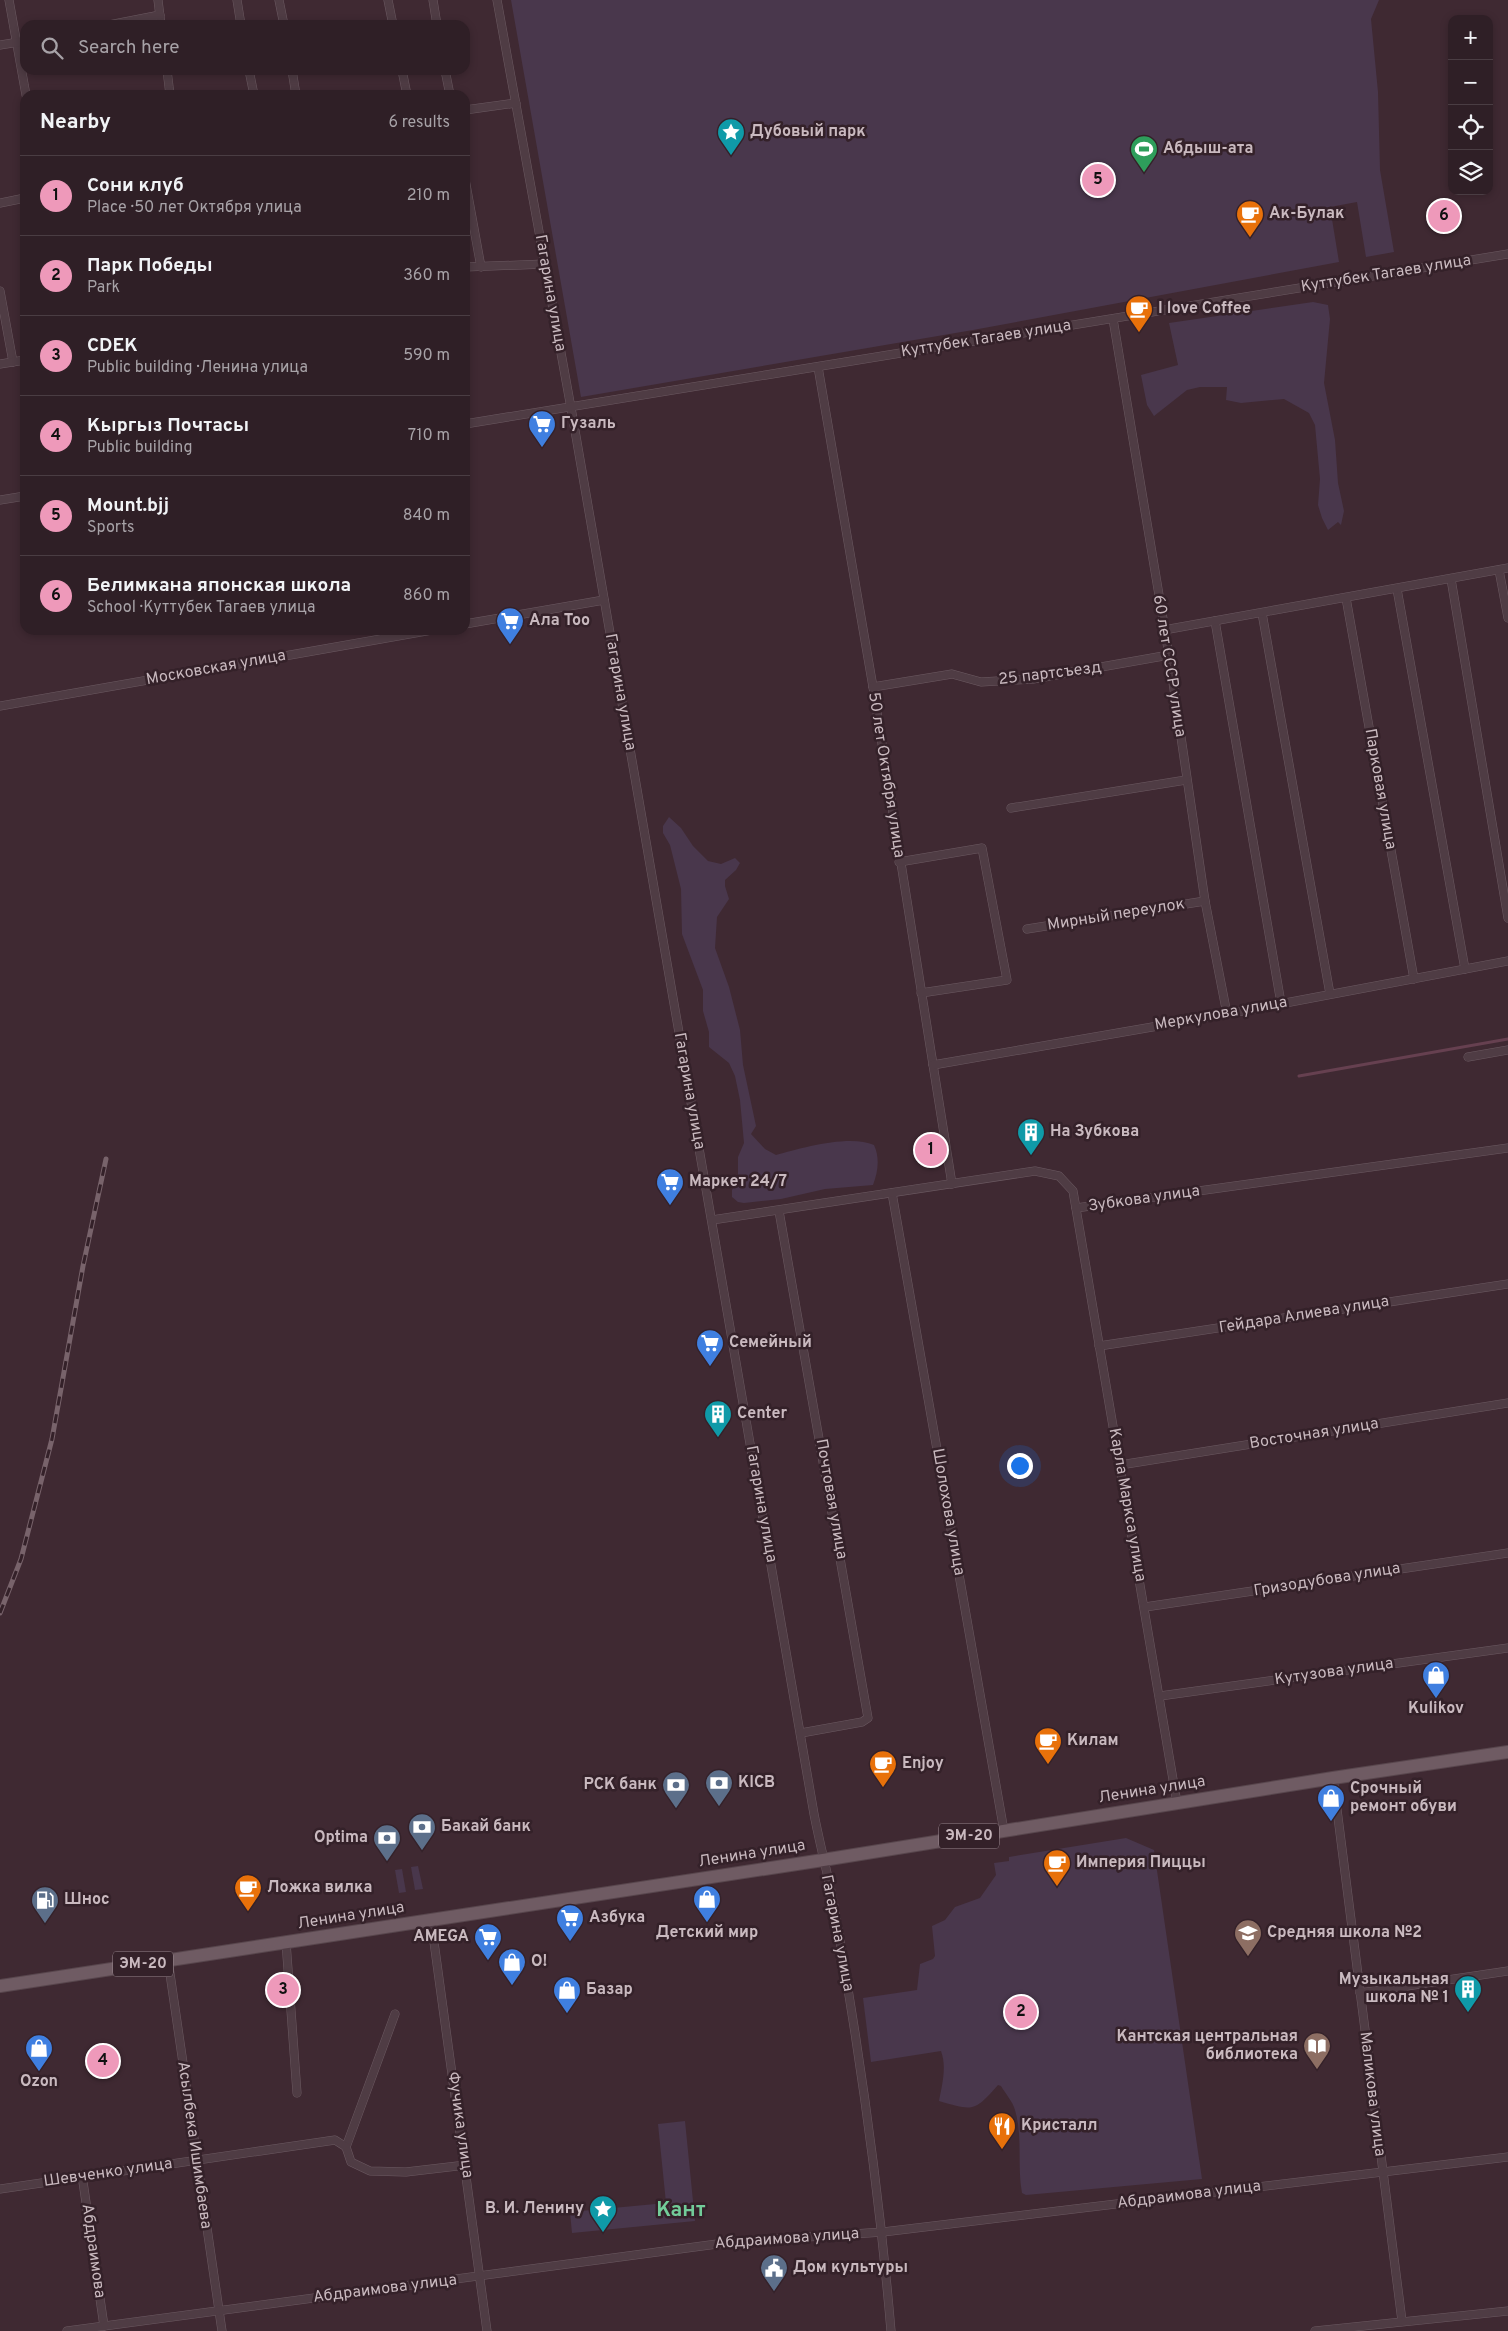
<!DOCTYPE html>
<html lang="en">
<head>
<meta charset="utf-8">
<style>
  :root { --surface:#2f1f26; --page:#37272e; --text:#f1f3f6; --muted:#a7a2a7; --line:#4a3d43; --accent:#ee99ba }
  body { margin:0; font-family:Overpass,sans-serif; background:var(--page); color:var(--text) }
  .controls { position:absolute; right:15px; top:15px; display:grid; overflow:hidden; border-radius:10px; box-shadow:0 2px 8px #0003 }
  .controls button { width:45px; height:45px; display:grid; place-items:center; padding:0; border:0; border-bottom:1px solid var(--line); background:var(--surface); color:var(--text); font:25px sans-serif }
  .you { position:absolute; left:1019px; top:1465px; width:18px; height:18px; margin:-12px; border:4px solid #fff; border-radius:50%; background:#1a73e8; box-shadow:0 0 0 8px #1a73e833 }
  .badge { display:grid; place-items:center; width:32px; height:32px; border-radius:50%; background:var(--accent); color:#111; font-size:16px; font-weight:700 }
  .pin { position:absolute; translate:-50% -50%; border:2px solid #fff; box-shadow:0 1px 5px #0006 }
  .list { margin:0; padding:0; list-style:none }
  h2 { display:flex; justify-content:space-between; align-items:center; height:65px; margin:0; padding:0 20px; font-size:21px }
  h2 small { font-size:16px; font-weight:400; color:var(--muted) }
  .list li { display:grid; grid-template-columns:32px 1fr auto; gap:15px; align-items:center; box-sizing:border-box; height:80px; padding:0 20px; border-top:1px solid var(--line) }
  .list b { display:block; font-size:19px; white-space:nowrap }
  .list p { margin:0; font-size:16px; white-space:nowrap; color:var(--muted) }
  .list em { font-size:16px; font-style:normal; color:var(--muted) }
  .icon { flex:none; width:28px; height:28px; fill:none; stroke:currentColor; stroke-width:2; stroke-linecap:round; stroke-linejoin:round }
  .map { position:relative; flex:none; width:1508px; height:2331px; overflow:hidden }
  .search { position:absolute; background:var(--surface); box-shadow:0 2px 8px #0003; left:20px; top:20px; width:450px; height:55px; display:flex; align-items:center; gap:12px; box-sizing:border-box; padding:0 18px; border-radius:15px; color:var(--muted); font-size:19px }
  .panel { position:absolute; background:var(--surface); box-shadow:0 2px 8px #0003; left:20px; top:90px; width:450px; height:545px; border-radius:15px }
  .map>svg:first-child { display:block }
  .green { fill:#49374c }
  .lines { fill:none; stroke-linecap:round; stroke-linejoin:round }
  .stream { stroke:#664050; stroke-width:3 }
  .minor-casing { stroke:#6c5a62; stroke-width:9 }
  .primary-casing { stroke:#58464d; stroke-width:14 }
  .minor { stroke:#4f3c44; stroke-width:8 }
  .primary { stroke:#6f5b63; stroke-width:12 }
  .rail-casing { stroke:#78636b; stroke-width:5 }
  .rail { stroke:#342129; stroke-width:3; stroke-dasharray:9; stroke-linecap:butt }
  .labels { text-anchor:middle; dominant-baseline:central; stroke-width:5; stroke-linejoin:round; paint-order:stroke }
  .shield { fill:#342129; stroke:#9c8b92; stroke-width:1 }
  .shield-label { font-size:15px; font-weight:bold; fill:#c9b9bf }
  .poi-label { font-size:16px; font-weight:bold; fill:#c9b9bf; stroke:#342129; text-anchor:start }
  .street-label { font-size:16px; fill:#c9b9bf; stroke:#342129 }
  .district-label { font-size:21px; font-weight:bold; fill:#72cc99; stroke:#342129 }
</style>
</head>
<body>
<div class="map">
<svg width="1508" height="2331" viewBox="0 0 1508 2331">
  <rect width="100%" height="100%" fill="#3f2932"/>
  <g class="green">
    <polygon points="511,0 1379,0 1371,19 1378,92 1380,170 1394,252 1366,257 1357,202 1330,207 1339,262 973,330 581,397"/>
    <polygon points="1313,302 1328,305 1330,319 1324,383 1335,440 1338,483 1344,511 1341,525 1338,522 1328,530 1322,518 1318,505 1320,479 1315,425 1309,413 1284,399 1241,403 1226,400 1227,387 1200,387 1187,390 1154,416 1147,405 1141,375 1178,365 1169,323"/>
    <path d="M 669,817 L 681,828 L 693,846 L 708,861 L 721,864 L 735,858 L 740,863 L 736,870 L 725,880 L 725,886 L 729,899 L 717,917 L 715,948 L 729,987 L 740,1030 L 743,1065 L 756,1126 L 751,1134 L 765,1149 L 776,1155 C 801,1148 850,1134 874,1145 C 880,1158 878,1172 873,1185 L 825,1189 L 781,1199 L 744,1203 L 738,1202 L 732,1197 L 732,1190 L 738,1177 L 738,1157 L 744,1143 L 740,1100 L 735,1076 L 729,1063 L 709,1047 L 709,1032 L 703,1011 L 703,990 L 682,934 L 681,889 L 670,845 L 663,833 L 663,826 Z"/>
    <path d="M 1126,1838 L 1154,1850 L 1202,2179 L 1026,2195 L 1022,2193 C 1017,2166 1023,2137 1015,2110 C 1013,2102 1005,2093 1001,2086 L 998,2085 C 974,2112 974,2111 939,2101 C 942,2085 947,2067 941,2051 L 871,2062 L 863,1998 L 917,1990 L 920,1964 L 933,1959 L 935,1956 L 932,1926 L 945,1920 L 955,1907 L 980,1898 L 996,1875 L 994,1863 L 1009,1861 L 1009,1857 Z"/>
    <polygon points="418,1866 423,1889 415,1890 411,1867"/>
    <polygon points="402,1869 406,1892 399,1893 395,1870"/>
    <polygon points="685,2121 695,2221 572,2233 570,2212 666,2203 658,2124"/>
  </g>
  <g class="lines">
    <polyline class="stream" points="1299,1076 1508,1039"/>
    <g class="minor-casing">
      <g id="minor">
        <polyline points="9,0 26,95"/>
        <polyline points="158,0 161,25"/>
        <polyline points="237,0 241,25"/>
        <polyline points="279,0 284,25"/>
        <polyline points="388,0 393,25"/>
        <polyline points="433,0 437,25"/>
        <path d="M 497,0 L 573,419 L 814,1814 C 820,1845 828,1875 834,1906 C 859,2047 879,2189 891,2331"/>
        <polyline points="109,25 160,15"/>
        <polyline points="0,45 25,41"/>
        <polyline points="167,70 170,95"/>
        <polyline points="249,70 254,95"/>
        <polyline points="292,70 296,95"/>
        <polyline points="402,70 407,95"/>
        <polyline points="445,70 450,95"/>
        <polyline points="465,110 516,103"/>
        <polyline points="465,179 481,267"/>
        <polyline points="0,203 25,198"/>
        <polyline points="465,267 545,264"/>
        <polyline points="0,291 13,362"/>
        <polyline points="1113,319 1169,655 1205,901 1227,1014"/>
        <polyline points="0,364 25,360"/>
        <polyline points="818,367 873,687 952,1184"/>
        <polyline points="465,424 1508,254"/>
        <polyline points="0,500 25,496"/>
        <polyline points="1499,570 1508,618"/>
        <polyline points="1451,579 1508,918"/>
        <polyline points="1397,589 1465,969"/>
        <polyline points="1346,598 1414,979"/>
        <polyline points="1262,613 1330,994"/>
        <polyline points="1215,621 1281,1003"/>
        <polyline points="465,624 604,600"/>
        <polyline points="1164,630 1508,568"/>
        <polyline points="873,687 952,674 981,682 1033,679 1169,655"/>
        <polyline points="0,706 432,630"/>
        <polyline points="1011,808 1186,780"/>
        <polyline points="899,862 982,848 1007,980 921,993"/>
        <polyline points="1027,929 1205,901"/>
        <polyline points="1468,1057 1508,1050"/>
        <polyline points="933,1065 1227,1014 1508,961"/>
        <polyline points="892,1193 1004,1831"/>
        <polyline points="1076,1208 1508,1148"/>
        <polyline points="779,1211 868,1718 862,1722 801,1733"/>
        <polyline points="712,1220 1035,1171 1059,1176 1073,1191 1177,1803"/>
        <polyline points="1099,1346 1508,1284"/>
        <polyline points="1120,1465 1508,1403"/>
        <polyline points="1145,1607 1508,1553"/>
        <polyline points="1160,1696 1508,1648"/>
        <polyline points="1333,1778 1402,2321"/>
        <polyline points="431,1920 487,2331"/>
        <polyline points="286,1942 297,2093"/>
        <polyline points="168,1960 222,2331"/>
        <polyline points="1360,1993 1508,1971"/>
        <polyline points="346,2147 395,2014"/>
        <polyline points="82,2175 104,2326"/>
        <polyline points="0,2189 335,2140 346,2147 351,2162 370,2171 406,2172 466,2165"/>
        <polyline points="67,2331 732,2242 883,2232 1508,2157"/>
        <polyline points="1315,2331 1508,2311"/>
      </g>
    </g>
    <g class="primary-casing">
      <polyline id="primary" points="0,1986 823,1860 1333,1778 1508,1752"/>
    </g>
    <use href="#minor" class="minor"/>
    <use href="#primary" class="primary"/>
    <g class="rail-casing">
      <polyline id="rail" points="0,1613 21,1559 52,1439 83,1266 106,1159"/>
    </g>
    <use href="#rail" class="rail"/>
  </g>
  <defs>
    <g id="sight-pin" transform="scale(1.4375)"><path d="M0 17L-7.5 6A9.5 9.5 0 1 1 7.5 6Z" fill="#0f9aa8" stroke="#342129"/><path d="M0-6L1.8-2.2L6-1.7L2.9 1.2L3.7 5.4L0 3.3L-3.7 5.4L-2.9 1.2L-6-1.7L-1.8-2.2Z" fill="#fff"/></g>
    <g id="stadium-pin" transform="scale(1.4375)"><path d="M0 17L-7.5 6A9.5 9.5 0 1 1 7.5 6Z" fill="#2e9e5b" stroke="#342129"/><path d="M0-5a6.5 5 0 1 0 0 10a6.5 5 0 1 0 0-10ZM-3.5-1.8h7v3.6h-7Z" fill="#fff"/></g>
    <g id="cafe-pin" transform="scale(1.4375)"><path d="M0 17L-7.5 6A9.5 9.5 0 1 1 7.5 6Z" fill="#e8710a" stroke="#342129"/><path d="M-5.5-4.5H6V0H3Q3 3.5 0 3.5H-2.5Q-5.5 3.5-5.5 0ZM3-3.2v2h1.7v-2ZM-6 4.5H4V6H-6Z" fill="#fff"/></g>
    <g id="supermarket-pin" transform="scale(1.4375)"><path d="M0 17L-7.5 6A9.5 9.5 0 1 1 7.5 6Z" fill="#3f7fe0" stroke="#342129"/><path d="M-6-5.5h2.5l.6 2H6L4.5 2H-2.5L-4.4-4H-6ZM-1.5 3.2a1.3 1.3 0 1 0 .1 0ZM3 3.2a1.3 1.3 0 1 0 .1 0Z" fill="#fff"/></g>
    <g id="building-pin" transform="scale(1.4375)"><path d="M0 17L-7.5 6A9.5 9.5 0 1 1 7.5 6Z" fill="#0f9aa8" stroke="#342129"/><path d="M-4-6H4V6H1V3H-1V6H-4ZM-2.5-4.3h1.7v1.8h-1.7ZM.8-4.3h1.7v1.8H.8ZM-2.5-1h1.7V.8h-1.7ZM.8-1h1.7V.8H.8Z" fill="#fff"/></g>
    <g id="shop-pin" transform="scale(1.4375)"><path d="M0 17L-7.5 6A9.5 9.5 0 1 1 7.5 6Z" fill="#3f7fe0" stroke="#342129"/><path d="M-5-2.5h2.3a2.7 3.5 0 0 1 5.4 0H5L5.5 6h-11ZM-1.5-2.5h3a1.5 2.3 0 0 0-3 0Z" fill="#fff"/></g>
    <g id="bank-pin" transform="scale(1.4375)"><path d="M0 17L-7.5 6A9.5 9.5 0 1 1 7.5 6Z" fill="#5c6f8a" stroke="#342129"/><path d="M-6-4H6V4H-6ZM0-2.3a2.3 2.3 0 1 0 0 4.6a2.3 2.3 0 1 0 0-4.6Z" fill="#fff"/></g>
    <g id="fuel-pin" transform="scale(1.4375)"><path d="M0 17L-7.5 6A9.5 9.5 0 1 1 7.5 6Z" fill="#5c6f8a" stroke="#342129"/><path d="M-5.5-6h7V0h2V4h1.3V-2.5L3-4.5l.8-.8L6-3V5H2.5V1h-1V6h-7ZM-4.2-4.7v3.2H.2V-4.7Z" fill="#fff"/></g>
    <g id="school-pin" transform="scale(1.4375)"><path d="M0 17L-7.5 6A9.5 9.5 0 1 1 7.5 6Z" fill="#8d6e63" stroke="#342129"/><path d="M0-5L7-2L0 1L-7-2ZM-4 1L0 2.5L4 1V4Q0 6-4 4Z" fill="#fff"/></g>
    <g id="library-pin" transform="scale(1.4375)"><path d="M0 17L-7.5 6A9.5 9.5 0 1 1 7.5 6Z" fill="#8d6e63" stroke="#342129"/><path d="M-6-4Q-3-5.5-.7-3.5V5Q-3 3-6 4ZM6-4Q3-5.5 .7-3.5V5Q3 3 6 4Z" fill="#fff"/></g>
    <g id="restaurant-pin" transform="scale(1.4375)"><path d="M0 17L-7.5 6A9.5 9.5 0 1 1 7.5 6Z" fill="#e8710a" stroke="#342129"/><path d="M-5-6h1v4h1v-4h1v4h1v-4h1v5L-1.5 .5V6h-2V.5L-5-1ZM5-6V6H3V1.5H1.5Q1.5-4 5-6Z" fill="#fff"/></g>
    <g id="civic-pin" transform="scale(1.4375)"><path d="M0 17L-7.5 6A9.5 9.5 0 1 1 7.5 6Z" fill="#5c6f8a" stroke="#342129"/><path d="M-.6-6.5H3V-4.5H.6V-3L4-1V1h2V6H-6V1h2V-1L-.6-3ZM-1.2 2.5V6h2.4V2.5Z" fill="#fff"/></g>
  </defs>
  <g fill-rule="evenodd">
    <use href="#sight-pin" x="731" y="132"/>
    <use href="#stadium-pin" x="1144" y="149"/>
    <use href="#cafe-pin" x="1250" y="214"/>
    <use href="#cafe-pin" x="1139" y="309"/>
    <use href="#supermarket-pin" x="542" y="424"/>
    <use href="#supermarket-pin" x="510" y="621"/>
    <use href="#building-pin" x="1031" y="1132"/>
    <use href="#supermarket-pin" x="670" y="1182"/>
    <use href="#supermarket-pin" x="710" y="1343"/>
    <use href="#building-pin" x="718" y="1414"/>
    <use href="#shop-pin" x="1436" y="1675"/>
    <use href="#cafe-pin" x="1048" y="1741"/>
    <use href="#cafe-pin" x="883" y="1764"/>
    <use href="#bank-pin" x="719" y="1783"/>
    <use href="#bank-pin" x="676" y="1785"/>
    <use href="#shop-pin" x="1331" y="1798"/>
    <use href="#bank-pin" x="422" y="1827"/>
    <use href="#bank-pin" x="387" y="1838"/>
    <use href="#cafe-pin" x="1057" y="1863"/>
    <use href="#cafe-pin" x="248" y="1888"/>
    <use href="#shop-pin" x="707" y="1899"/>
    <use href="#fuel-pin" x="45" y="1900"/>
    <use href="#supermarket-pin" x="570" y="1918"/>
    <use href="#school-pin" x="1248" y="1933"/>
    <use href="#supermarket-pin" x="488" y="1937"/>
    <use href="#shop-pin" x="512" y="1962"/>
    <use href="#building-pin" x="1468" y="1989"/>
    <use href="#shop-pin" x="567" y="1990"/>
    <use href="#library-pin" x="1317" y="2046"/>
    <use href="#shop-pin" x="39" y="2048"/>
    <use href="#restaurant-pin" x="1002" y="2126"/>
    <use href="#sight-pin" x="603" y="2209"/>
    <use href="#civic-pin" x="774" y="2268"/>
  </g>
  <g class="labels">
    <g class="shield">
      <rect x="939" y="1823.5" width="60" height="25" rx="4"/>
      <rect x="113" y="1951.5" width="60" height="25" rx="4"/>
    </g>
    <g class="shield-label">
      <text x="969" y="1836">ЭМ-20</text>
      <text x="143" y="1964">ЭМ-20</text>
    </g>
    <g class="poi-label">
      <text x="750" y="132">Дубовый парк</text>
      <text x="1163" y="149">Абдыш-ата</text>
      <text x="1269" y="214">Ак-Булак</text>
      <text x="1158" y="309">I love Coffee</text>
      <text x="561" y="424">Гузаль</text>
      <text x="529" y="621">Ала Тоо</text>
      <text x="1050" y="1132">На Зубкова</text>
      <text x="689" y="1182">Маркет 24/7</text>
      <text x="729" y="1343">Семейный</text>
      <text x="737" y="1414">Center</text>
      <text x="1436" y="1709" text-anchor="middle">Kulikov</text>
      <text x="1067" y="1741">Килам</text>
      <text x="902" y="1764">Enjoy</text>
      <text x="738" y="1783">KICB</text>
      <text x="657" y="1785" text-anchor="end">РСК банк</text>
      <text x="1350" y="1789">Срочный<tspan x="1350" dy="18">ремонт обуви</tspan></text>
      <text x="441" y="1827">Бакай банк</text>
      <text x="368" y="1838" text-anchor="end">Optima</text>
      <text x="1076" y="1863">Империя Пиццы</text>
      <text x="267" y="1888">Ложка вилка</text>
      <text x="64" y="1900">Шнос</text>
      <text x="589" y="1918">Азбука</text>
      <text x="707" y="1933" text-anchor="middle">Детский мир</text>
      <text x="1267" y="1933">Средняя школа №2</text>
      <text x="469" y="1937" text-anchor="end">AMEGA</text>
      <text x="531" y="1962">О!</text>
      <text x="1449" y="1980" text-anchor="end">Музыкальная<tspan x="1449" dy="18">школа № 1</tspan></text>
      <text x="586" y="1990">Базар</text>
      <text x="1298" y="2037" text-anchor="end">Кантская центральная<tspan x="1298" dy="18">библиотека</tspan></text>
      <text x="39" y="2082" text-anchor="middle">Ozon</text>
      <text x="1021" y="2126">Кристалл</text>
      <text x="584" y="2209" text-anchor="end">В. И. Ленину</text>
      <text x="793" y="2268">Дом культуры</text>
    </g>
    <g class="street-label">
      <text transform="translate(1386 274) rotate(-9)">Куттубек Тагаев улица</text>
      <text transform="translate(550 293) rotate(80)">Гагарина улица</text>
      <text transform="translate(986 339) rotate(-9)">Куттубек Тагаев улица</text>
      <text transform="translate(1169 666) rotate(81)">60 лет СССР улица</text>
      <text transform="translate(216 668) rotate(-10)">Московская улица</text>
      <text transform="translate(1050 674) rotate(-7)">25 партсъезд</text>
      <text transform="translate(620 692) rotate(80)">Гагарина улица</text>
      <text transform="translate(886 775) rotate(81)">50 лет Октября улица</text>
      <text transform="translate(1380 789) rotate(80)">Парковая улица</text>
      <text transform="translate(1116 915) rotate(-9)">Мирный переулок</text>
      <text transform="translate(1221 1014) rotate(-10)">Меркулова улица</text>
      <text transform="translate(689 1091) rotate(80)">Гагарина улица</text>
      <text transform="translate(1144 1199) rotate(-8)">Зубкова улица</text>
      <text transform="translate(1304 1315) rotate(-9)">Гейдара Алиева улица</text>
      <text transform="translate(1314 1434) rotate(-9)">Восточная улица</text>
      <text transform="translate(831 1499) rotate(80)">Почтовая улица</text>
      <text transform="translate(761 1504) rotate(80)">Гагарина улица</text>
      <text transform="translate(1127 1505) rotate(80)">Карла Маркса улица</text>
      <text transform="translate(948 1512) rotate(80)">Шолохова улица</text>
      <text transform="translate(1327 1580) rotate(-9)">Гризодубова улица</text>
      <text transform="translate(1334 1672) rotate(-8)">Кутузова улица</text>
      <text transform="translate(1152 1790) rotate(-9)">Ленина улица</text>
      <text transform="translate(752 1854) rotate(-9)">Ленина улица</text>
      <text transform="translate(351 1916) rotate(-9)">Ленина улица</text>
      <text transform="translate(837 1933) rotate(79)">Гагарина улица</text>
      <text transform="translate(1372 2094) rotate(83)">Маликова улица</text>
      <text transform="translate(460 2125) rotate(82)">Фучика улица</text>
      <text transform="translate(194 2145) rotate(82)">Асылбека Ишимбаева</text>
      <text transform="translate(108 2173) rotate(-8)">Шевченко улица</text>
      <text transform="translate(1189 2195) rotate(-7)">Абдраимова улица</text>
      <text transform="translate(787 2239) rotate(-4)">Абдраимова улица</text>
      <text transform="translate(93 2251) rotate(82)">Абдраимова</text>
      <text transform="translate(385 2289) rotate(-7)">Абдраимова улица</text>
    </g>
    <g class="district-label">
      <text x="681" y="2210">Кант</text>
    </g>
  </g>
</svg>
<div class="controls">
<button>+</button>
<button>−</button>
<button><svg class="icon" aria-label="locate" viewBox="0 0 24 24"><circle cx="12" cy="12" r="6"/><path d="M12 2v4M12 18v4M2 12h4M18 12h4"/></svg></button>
<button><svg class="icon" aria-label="layers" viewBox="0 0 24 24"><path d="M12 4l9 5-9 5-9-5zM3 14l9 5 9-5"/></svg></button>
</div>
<div class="you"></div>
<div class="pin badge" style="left:931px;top:1150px">1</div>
<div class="pin badge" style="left:1021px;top:2012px">2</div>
<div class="pin badge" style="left:283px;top:1990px">3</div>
<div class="pin badge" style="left:103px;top:2061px">4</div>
<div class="pin badge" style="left:1098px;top:180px">5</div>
<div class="pin badge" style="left:1444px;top:216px">6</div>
<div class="search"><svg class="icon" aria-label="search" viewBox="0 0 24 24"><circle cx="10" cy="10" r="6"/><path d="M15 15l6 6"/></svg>Search here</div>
<section class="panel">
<h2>Nearby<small>6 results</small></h2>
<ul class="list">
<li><span class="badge">1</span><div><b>Сони клуб</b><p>Place · 50 лет Октября улица</p></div><em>210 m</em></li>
<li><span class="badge">2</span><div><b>Парк Победы</b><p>Park</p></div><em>360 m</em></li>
<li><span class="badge">3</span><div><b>CDEK</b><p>Public building · Ленина улица</p></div><em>590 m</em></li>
<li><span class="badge">4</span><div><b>Кыргыз Почтасы</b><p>Public building</p></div><em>710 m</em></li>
<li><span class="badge">5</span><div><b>Mount.bjj</b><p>Sports</p></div><em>840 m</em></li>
<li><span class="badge">6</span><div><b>Белимкана японская школа</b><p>School · Куттубек Тагаев улица</p></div><em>860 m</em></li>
</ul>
</section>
</div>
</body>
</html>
